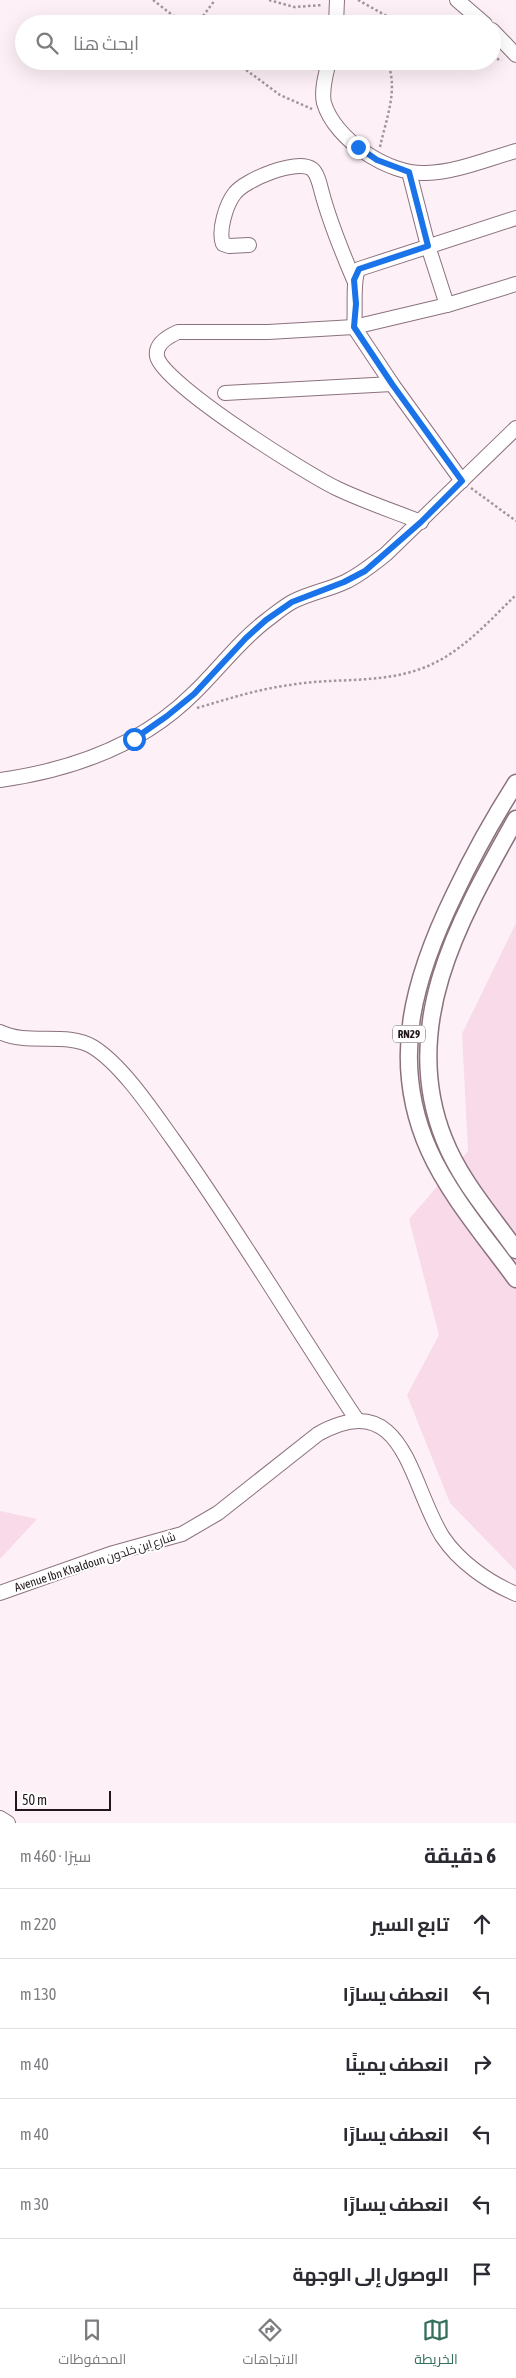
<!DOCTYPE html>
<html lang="ar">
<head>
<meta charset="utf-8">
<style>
  :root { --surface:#fff; --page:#f2f2f3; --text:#2b2b33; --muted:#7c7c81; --line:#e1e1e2; --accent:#35705b }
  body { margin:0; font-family:"Asap Condensed",Cairo,sans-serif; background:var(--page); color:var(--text); direction:rtl }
  .scale { position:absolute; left:15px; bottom:12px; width:96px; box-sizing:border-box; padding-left:5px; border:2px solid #21171c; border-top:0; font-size:14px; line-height:18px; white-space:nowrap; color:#21171c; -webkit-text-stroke:4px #fff; paint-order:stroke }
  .stop { position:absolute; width:15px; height:15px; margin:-11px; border:4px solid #1a73e8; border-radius:50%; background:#fff }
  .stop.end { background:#1a73e8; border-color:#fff; box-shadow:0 1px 5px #0008 }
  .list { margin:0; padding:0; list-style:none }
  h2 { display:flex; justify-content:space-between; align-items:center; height:65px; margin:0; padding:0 20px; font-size:21px }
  h2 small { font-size:16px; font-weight:400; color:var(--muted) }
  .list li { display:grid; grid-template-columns:32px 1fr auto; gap:15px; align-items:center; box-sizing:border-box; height:70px; padding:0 20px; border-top:1px solid var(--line) }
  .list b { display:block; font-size:19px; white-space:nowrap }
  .list em { font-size:16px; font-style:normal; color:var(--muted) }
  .icon { flex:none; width:28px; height:28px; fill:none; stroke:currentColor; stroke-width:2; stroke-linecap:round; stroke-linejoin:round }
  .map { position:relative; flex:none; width:516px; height:1823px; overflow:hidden; direction:ltr }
  .search { position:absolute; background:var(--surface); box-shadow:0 5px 20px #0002; left:15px; right:15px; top:15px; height:55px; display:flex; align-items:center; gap:12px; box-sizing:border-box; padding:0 18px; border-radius:28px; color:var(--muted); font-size:19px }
  .sheet { height:485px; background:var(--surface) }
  nav { display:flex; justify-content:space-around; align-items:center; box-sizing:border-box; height:70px; border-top:1px solid var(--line); background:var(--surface); font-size:14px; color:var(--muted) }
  nav a { display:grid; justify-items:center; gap:2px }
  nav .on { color:var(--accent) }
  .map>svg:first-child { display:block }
  .green { fill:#f8dae8 }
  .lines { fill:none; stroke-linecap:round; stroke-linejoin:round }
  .minor-casing { stroke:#8b717e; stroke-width:16 }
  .major-casing { stroke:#8b717e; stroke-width:19 }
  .path { stroke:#a1969c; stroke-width:2.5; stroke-dasharray:2.5 2.5; stroke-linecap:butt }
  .minor { stroke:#fff; stroke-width:14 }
  .major { stroke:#fff; stroke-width:16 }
  .route { stroke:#1a73e8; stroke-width:6 }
  .labels { text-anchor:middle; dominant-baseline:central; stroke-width:4; stroke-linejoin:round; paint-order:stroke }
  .shield { fill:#fff; stroke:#645d60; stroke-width:1 }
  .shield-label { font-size:11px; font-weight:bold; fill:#21171c }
  .street-label { font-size:12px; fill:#21171c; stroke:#fff }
</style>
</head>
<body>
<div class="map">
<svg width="516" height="1823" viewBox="0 0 516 1823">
  <rect width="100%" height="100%" fill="#fdf1f7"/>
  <g class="green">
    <polygon points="516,923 516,1571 450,1503 407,1395 439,1335 409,1219 468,1151 462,1034"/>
    <polygon points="0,1511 37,1519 0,1559"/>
  </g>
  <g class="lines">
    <g class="minor-casing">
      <g id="minor">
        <polyline points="457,0 485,24"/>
        <polyline points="336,24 337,0"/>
        <polyline points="492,30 516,55"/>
        <path d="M 329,61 C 326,74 321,90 324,103 C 335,140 389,175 426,173 C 457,172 487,159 516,151"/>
        <polyline points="409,172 428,246 447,305"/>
        <path d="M 249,245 L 229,246 L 223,244 C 218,231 226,204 235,193 C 245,180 297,158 312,169 C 318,174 320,186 322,193 C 330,223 342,252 354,280"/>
        <polyline points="225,393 392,384"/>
        <path d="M 462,481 L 392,384 L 354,327 C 356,312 352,278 359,269 L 516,218"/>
        <path d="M 421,522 C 393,511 363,501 336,488 C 307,474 161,383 157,356 C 155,344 169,336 178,332 L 268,332 L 354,327 L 447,305 L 516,284"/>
        <path d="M 0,780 C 72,770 142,745 194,693 C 219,669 239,641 267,620 C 275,614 283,607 292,602 C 309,593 328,590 345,582 C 360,575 373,564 386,554 L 516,428"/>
        <path d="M 0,1032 C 28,1046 66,1031 93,1047 C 122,1065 152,1110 172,1138 C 237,1229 295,1327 357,1420"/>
        <path d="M 0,1593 L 110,1554 L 182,1534 L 218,1513 L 318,1434 C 404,1386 409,1482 442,1536 C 459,1562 488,1582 516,1594"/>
        <polyline points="0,1818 8,1823"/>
      </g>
    </g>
    <g class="major-casing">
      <g id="major">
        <path d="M 516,783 C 493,819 473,855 455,893 C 414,977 389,1060 429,1150 C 449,1195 487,1239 516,1279"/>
        <path d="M 516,819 C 461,917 398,1024 444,1139 C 460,1180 491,1215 516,1250"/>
      </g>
    </g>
    <g class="path">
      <polyline points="153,0 184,24"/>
      <polyline points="269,0 294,7 323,5"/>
      <polyline points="358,0 401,24"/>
      <polyline points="197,24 215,0"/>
      <polyline points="492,58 502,60"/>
      <polyline points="234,61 280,95 312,109"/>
      <path d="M 380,147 C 386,119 399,89 387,61"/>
      <polyline points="471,488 516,521"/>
      <path d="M 197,708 C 228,699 258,689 290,685 C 336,677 383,685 428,666 C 463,651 489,621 516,595"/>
    </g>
    <use href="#minor" class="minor"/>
    <use href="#major" class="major"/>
  </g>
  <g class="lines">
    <polyline class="route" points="134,739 167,716 194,694 246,638 266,620 292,602 344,582 365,571 421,522 462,481 392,384 354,327 356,304 354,280 359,269 428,246 409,172 377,160 358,147"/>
  </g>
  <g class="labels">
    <rect class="shield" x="393" y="1025.5" width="32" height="17" rx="4"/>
    <g class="shield-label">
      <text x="409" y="1034">RN29</text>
    </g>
    <g class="street-label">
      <text transform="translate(95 1562) rotate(-18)">Avenue Ibn Khaldoun شارع ابن خلدون</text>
    </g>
  </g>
</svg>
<div class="scale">50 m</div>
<div class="stop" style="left:134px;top:739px"></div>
<div class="stop end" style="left:358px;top:147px"></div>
<div class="search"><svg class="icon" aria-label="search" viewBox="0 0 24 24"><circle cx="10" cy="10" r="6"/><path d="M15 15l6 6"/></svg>ابحث هنا</div>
</div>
<section class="sheet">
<h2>6 دقيقة<small>سيرًا · 460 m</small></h2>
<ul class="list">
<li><svg class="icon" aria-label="ahead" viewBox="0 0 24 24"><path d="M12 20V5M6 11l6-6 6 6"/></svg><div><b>تابع السير</b></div><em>220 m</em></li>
<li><svg class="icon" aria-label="left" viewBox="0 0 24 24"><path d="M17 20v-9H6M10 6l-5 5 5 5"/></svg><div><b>انعطف يسارًا</b></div><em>130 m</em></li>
<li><svg class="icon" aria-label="right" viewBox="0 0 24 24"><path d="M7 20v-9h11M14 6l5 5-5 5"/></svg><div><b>انعطف يمينًا</b></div><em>40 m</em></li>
<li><svg class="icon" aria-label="left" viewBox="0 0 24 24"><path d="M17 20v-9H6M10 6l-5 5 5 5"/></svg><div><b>انعطف يسارًا</b></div><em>40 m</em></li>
<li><svg class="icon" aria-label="left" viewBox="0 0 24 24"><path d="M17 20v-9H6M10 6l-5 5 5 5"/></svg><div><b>انعطف يسارًا</b></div><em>30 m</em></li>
<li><svg class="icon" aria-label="arrive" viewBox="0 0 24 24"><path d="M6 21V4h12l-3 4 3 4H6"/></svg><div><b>الوصول إلى الوجهة</b></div></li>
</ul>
</section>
<nav>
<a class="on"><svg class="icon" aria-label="map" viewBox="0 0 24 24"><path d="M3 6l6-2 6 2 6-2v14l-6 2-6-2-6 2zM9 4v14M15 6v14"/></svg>الخريطة</a>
<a><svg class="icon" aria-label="directions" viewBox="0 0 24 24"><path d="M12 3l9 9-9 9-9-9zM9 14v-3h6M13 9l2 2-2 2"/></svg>الاتجاهات</a>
<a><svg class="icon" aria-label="saved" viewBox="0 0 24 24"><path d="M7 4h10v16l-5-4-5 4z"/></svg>المحفوظات</a>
</nav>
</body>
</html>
